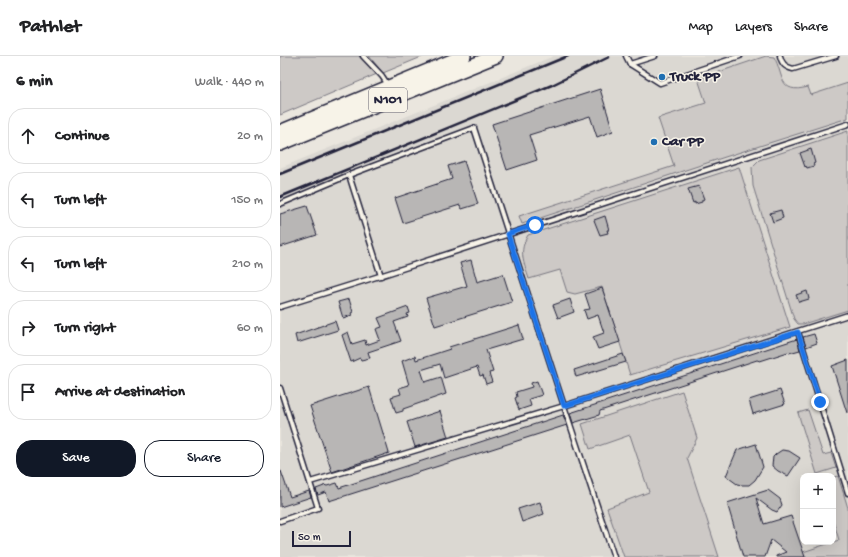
<!DOCTYPE html>
<html lang="en">
<head>
<meta charset="utf-8">
<style>
  :root { --surface:#fff; --page:#f6f6f6; --text:#202124; --muted:#757577; --line:#e0e0e0; --accent:#111827 }
  body { margin:0; font-family:"Gochi Hand",sans-serif; background:var(--page); color:var(--text) }
  .controls { position:absolute; right:12px; bottom:12px; display:grid; overflow:hidden; border-radius:8px; box-shadow:0 4px 16px #0002 }
  .controls button { width:36px; height:36px; display:grid; place-items:center; padding:0; border:0; border-bottom:1px solid var(--line); background:var(--surface); color:var(--text); font:20px sans-serif }
  .scale { position:absolute; left:12px; bottom:10px; width:59px; box-sizing:border-box; padding-left:4px; border:2px solid #22223b; border-top:0; font-size:11px; line-height:14px; white-space:nowrap; color:#22223b; -webkit-text-stroke:3px #f7f3e8; paint-order:stroke }
  .stop { position:absolute; width:12px; height:12px; margin:-9px; border:3px solid #1a73e8; border-radius:50%; background:#fff }
  .stop.end { background:#1a73e8; border-color:#fff; box-shadow:0 1px 4px #0008 }
  .list { margin:0; padding:0; list-style:none }
  h2 { display:flex; justify-content:space-between; align-items:center; height:52px; margin:0; padding:0 16px; font-size:17px }
  h2 small { font-size:13px; font-weight:400; color:var(--muted) }
  .list li { display:grid; grid-template-columns:26px 1fr auto; gap:12px; align-items:center; box-sizing:border-box; height:56px; margin:0 8px 8px; padding:0 8px; border:1px solid var(--line); border-radius:16px }
  .list b { display:block; font-size:15px; white-space:nowrap }
  .list em { font-size:13px; font-style:normal; color:var(--muted) }
  .actions { display:flex; gap:8px; padding:12px 16px }
  .actions a { flex:1; padding:9px 0; border:1px solid var(--accent); border-radius:16px; text-align:center; font-size:14px; color:var(--accent) }
  .actions .main { background:var(--accent); color:#fff }
  .icon { flex:none; width:22px; height:22px; fill:none; stroke:currentColor; stroke-width:2; stroke-linecap:round; stroke-linejoin:round }
  .map { position:relative; flex:none; width:568px; height:501px; overflow:hidden }
  header { display:flex; align-items:center; gap:24px; box-sizing:border-box; height:56px; padding:0 20px; background:var(--surface); border-bottom:1px solid var(--line) }
  header strong { font-size:19px }
  nav { display:flex; gap:22px; margin-inline-start:auto; font-size:14px }
  main { display:flex }
  aside { flex:1; background:var(--surface) }
  .map>svg:first-child { display:block }
  .built { fill:#dbd8d2; fill-rule:evenodd }
  .green { fill:#cdc9c6; stroke:#787680 }
  .building { fill:#b8b6b5; stroke:#22223b }
  .lines { fill:none; stroke-linecap:round; stroke-linejoin:round }
  .lane-casing { stroke:#22223b; stroke-width:7 }
  .primary-casing { stroke:#22223b; stroke-width:16 }
  .lane { stroke:#f7f3e8; stroke-width:4 }
  .primary { stroke:#f7f3e8; stroke-width:13 }
  .rail { stroke:#22223b; stroke-width:2.5 }
  .route { stroke:#1a73e8; stroke-width:5 }
  .poi-dot { fill:#1f6fb2; stroke:#f7f3e8; stroke-width:1.5 }
  .labels { text-anchor:middle; dominant-baseline:central; stroke-width:3; stroke-linejoin:round; paint-order:stroke }
  .shield { fill:#f7f3e8; stroke:#62616f; stroke-width:1 }
  .shield-label { font-size:14px; font-weight:bold; fill:#22223b }
  .poi-label { font-size:15px; font-weight:bold; fill:#22223b; stroke:#f7f3e8; text-anchor:start }
</style>
</head>
<body>
<header>
<strong>Pathlet</strong>
<nav><a>Map</a><a>Layers</a><a>Share</a></nav>
</header>
<main>
<aside>
<h2>6 min<small>Walk · 440 m</small></h2>
<ul class="list">
<li><svg class="icon" aria-label="ahead" viewBox="0 0 24 24"><path d="M12 20V5M6 11l6-6 6 6"/></svg><div><b>Continue</b></div><em>20 m</em></li>
<li><svg class="icon" aria-label="left" viewBox="0 0 24 24"><path d="M17 20v-9H6M10 6l-5 5 5 5"/></svg><div><b>Turn left</b></div><em>150 m</em></li>
<li><svg class="icon" aria-label="left" viewBox="0 0 24 24"><path d="M17 20v-9H6M10 6l-5 5 5 5"/></svg><div><b>Turn left</b></div><em>210 m</em></li>
<li><svg class="icon" aria-label="right" viewBox="0 0 24 24"><path d="M7 20v-9h11M14 6l5 5-5 5"/></svg><div><b>Turn right</b></div><em>60 m</em></li>
<li><svg class="icon" aria-label="arrive" viewBox="0 0 24 24"><path d="M6 21V4h12l-3 4 3 4H6"/></svg><div><b>Arrive at destination</b></div></li>
</ul>
<div class="actions"><a class="main">Save</a><a>Share</a></div>
</aside>
<div class="map">
<svg width="568" height="501" viewBox="0 0 568 501">
  <rect width="100%" height="100%" fill="#eae6de"/>
  <filter id="ink" filterUnits="userSpaceOnUse"><feTurbulence type="fractalNoise" baseFrequency=".025" numOctaves="2"/><feDisplacementMap in="SourceGraphic" scale="8" xChannelSelector="R" yChannelSelector="G"/><feConvolveMatrix kernelMatrix="1 2 1 2 8 2 1 2 1" color-interpolation-filters="sRGB"/></filter>
  <g filter="url(#ink)">
    <path class="built" d="M 274,0 L 568,0 L 568,501 L 0,501 L 0,112 ZM 523,420 L 553,420 L 553,486 L 523,486 Z"/>
    <g class="green">
      <polygon points="0,0 79,0 97,18 0,59"/>
      <polygon points="89,0 144,0 103,17"/>
      <path d="M 486,0 L 494,1 C 504,18 498,39 528,31 L 531,39 L 568,27 L 568,62 L 445,101 L 242,168 L 239,160 L 394,110 L 378,62 L 426,47 L 418,23 Z"/>
      <polygon points="568,75 568,254 523,268 518,268 514,263 473,130 472,111 479,104"/>
      <path d="M 459,111 L 510,271 L 350,319 L 322,231 L 295,238 L 287,236 L 280,214 L 249,223 C 244,207 238,196 248,179 Z"/>
      <polygon points="402,335 417,382 407,402 439,501 344,501 327,452 369,436 350,379 310,393 302,368"/>
      <polygon points="528,354 543,399 551,397 556,412 537,418 518,357"/>
      <polygon points="558,420 568,452 568,501 508,501 559,484 553,464 553,421"/>
    </g>
    <g class="building">
      <polygon points="320,33 333,75 317,81 310,60 249,79 257,104 227,114 212,68"/>
      <polygon points="531,93 535,107 533,108 534,110 527,112 526,110 525,111 520,97"/>
      <polygon points="184,105 198,148 182,153 180,149 123,167 115,142 172,123 168,110"/>
      <polygon points="419,130 424,143 422,144 422,146 415,148 415,146 413,147 408,133"/>
      <polygon points="27,150 37,179 0,191 0,158"/>
      <polygon points="501,154 503,162 493,166 490,157"/>
      <polygon points="325,160 329,174 327,174 328,177 320,179 314,164"/>
      <polygon points="191,204 197,226 223,218 232,246 155,270 146,242 187,230 180,207"/>
      <polygon points="322,232 340,286 318,293 313,281 324,277 318,259 307,263 304,254 310,253 305,238"/>
      <polygon points="527,235 529,243 519,246 516,239"/>
      <polygon points="69,243 73,256 71,257 72,259 63,262 58,246"/>
      <polygon points="290,243 294,256 278,262 273,249"/>
      <polygon points="128,251 130,257 127,258 128,261 114,266 121,285 88,296 90,302 81,304 80,302 71,306 62,279 68,276 72,288 85,284 86,289 100,284 96,273 102,271 98,262"/>
      <polygon points="55,265 58,274 17,287 15,279"/>
      <polygon points="239,269 243,283 206,294 213,316 209,317 212,326 206,328 203,319 200,320 197,311 164,322 160,308 141,314 145,326 161,321 166,338 123,353 123,355 116,357 111,341 121,338 119,332 129,329 122,305 135,300 136,304 170,293 169,291"/>
      <polygon points="534,278 537,287 526,291 523,281"/>
      <polygon points="517,283 520,294 509,297 508,296 480,305 477,304 320,355 319,359 293,367 290,357"/>
      <polygon points="343,298 346,306 296,321 294,314"/>
      <polygon points="568,304 568,357 567,357 552,310"/>
      <polygon points="257,325 262,339 249,343 251,350 239,354 235,342 237,341 236,336 252,331 251,327"/>
      <polygon points="89,331 109,397 52,416 30,350"/>
      <polygon points="500,334 505,348 473,358 469,344"/>
      <polygon points="160,355 168,381 135,391 127,366"/>
      <polygon points="283,359 287,369 49,445 46,436 38,439 36,433 44,430 44,429 47,430 57,427 59,432"/>
      <polygon points="476,388 483,411 475,424 469,429 462,429 457,428 446,420 457,394"/>
      <polygon points="502,394 509,395 520,402 508,420 498,415 492,410 493,401 496,398"/>
      <polygon points="0,415 1,415 10,441 29,435 31,441 0,451"/>
      <polygon points="488,434 500,443 502,449 497,456 492,454 476,442 484,468 511,460 525,501 496,501 496,500 506,496 491,484 485,501 463,501 447,447"/>
      <polygon points="260,446 264,458 242,466 238,453"/>
    </g>
    <g class="lines">
      <g class="lane-casing">
        <g id="lane">
          <polyline points="83,0 102,20 108,29"/>
          <polyline points="346,0 350,8 380,27 460,0"/>
          <path d="M 500,0 C 502,8 505,11 513,13 L 556,0"/>
          <polyline points="350,8 375,0"/>
          <polyline points="69,119 194,72 284,350 568,259"/>
          <polyline points="0,148 69,119 101,220"/>
          <polyline points="0,251 109,217 568,68"/>
          <polyline points="518,276 568,437"/>
          <polyline points="0,332 38,452 0,465"/>
          <polyline points="30,426 284,350 334,501"/>
        </g>
      </g>
      <g class="primary-casing">
        <g id="primary">
          <polyline points="0,76 184,0"/>
          <polyline points="0,88 216,0"/>
        </g>
      </g>
      <use href="#lane" class="lane"/>
      <use href="#primary" class="primary"/>
      <g class="rail">
        <polyline points="0,118 288,0"/>
        <polyline points="0,141 272,29 329,1"/>
      </g>
    </g>
  </g>
  <g class="lines" filter="url(#ink)">
    <polyline class="route" points="255,169 228,178 284,350 518,276 540,346"/>
  </g>
  <g class="poi-dot">
    <circle cx="382" cy="21" r="4"/>
    <circle cx="374" cy="86" r="4"/>
  </g>
  <g class="labels">
    <rect class="shield" x="89" y="32" width="38" height="24" rx="3"/>
    <g class="shield-label">
      <text x="108" y="44">N101</text>
    </g>
    <g class="poi-label">
      <text x="390" y="21">Truck PP</text>
      <text x="382" y="86">Car PP</text>
    </g>
  </g>
</svg>
<div class="controls">
<button>+</button>
<button>−</button>
</div>
<div class="scale">50 m</div>
<div class="stop" style="left:255px;top:169px"></div>
<div class="stop end" style="left:540px;top:346px"></div>
</div>
</main>
</body>
</html>
